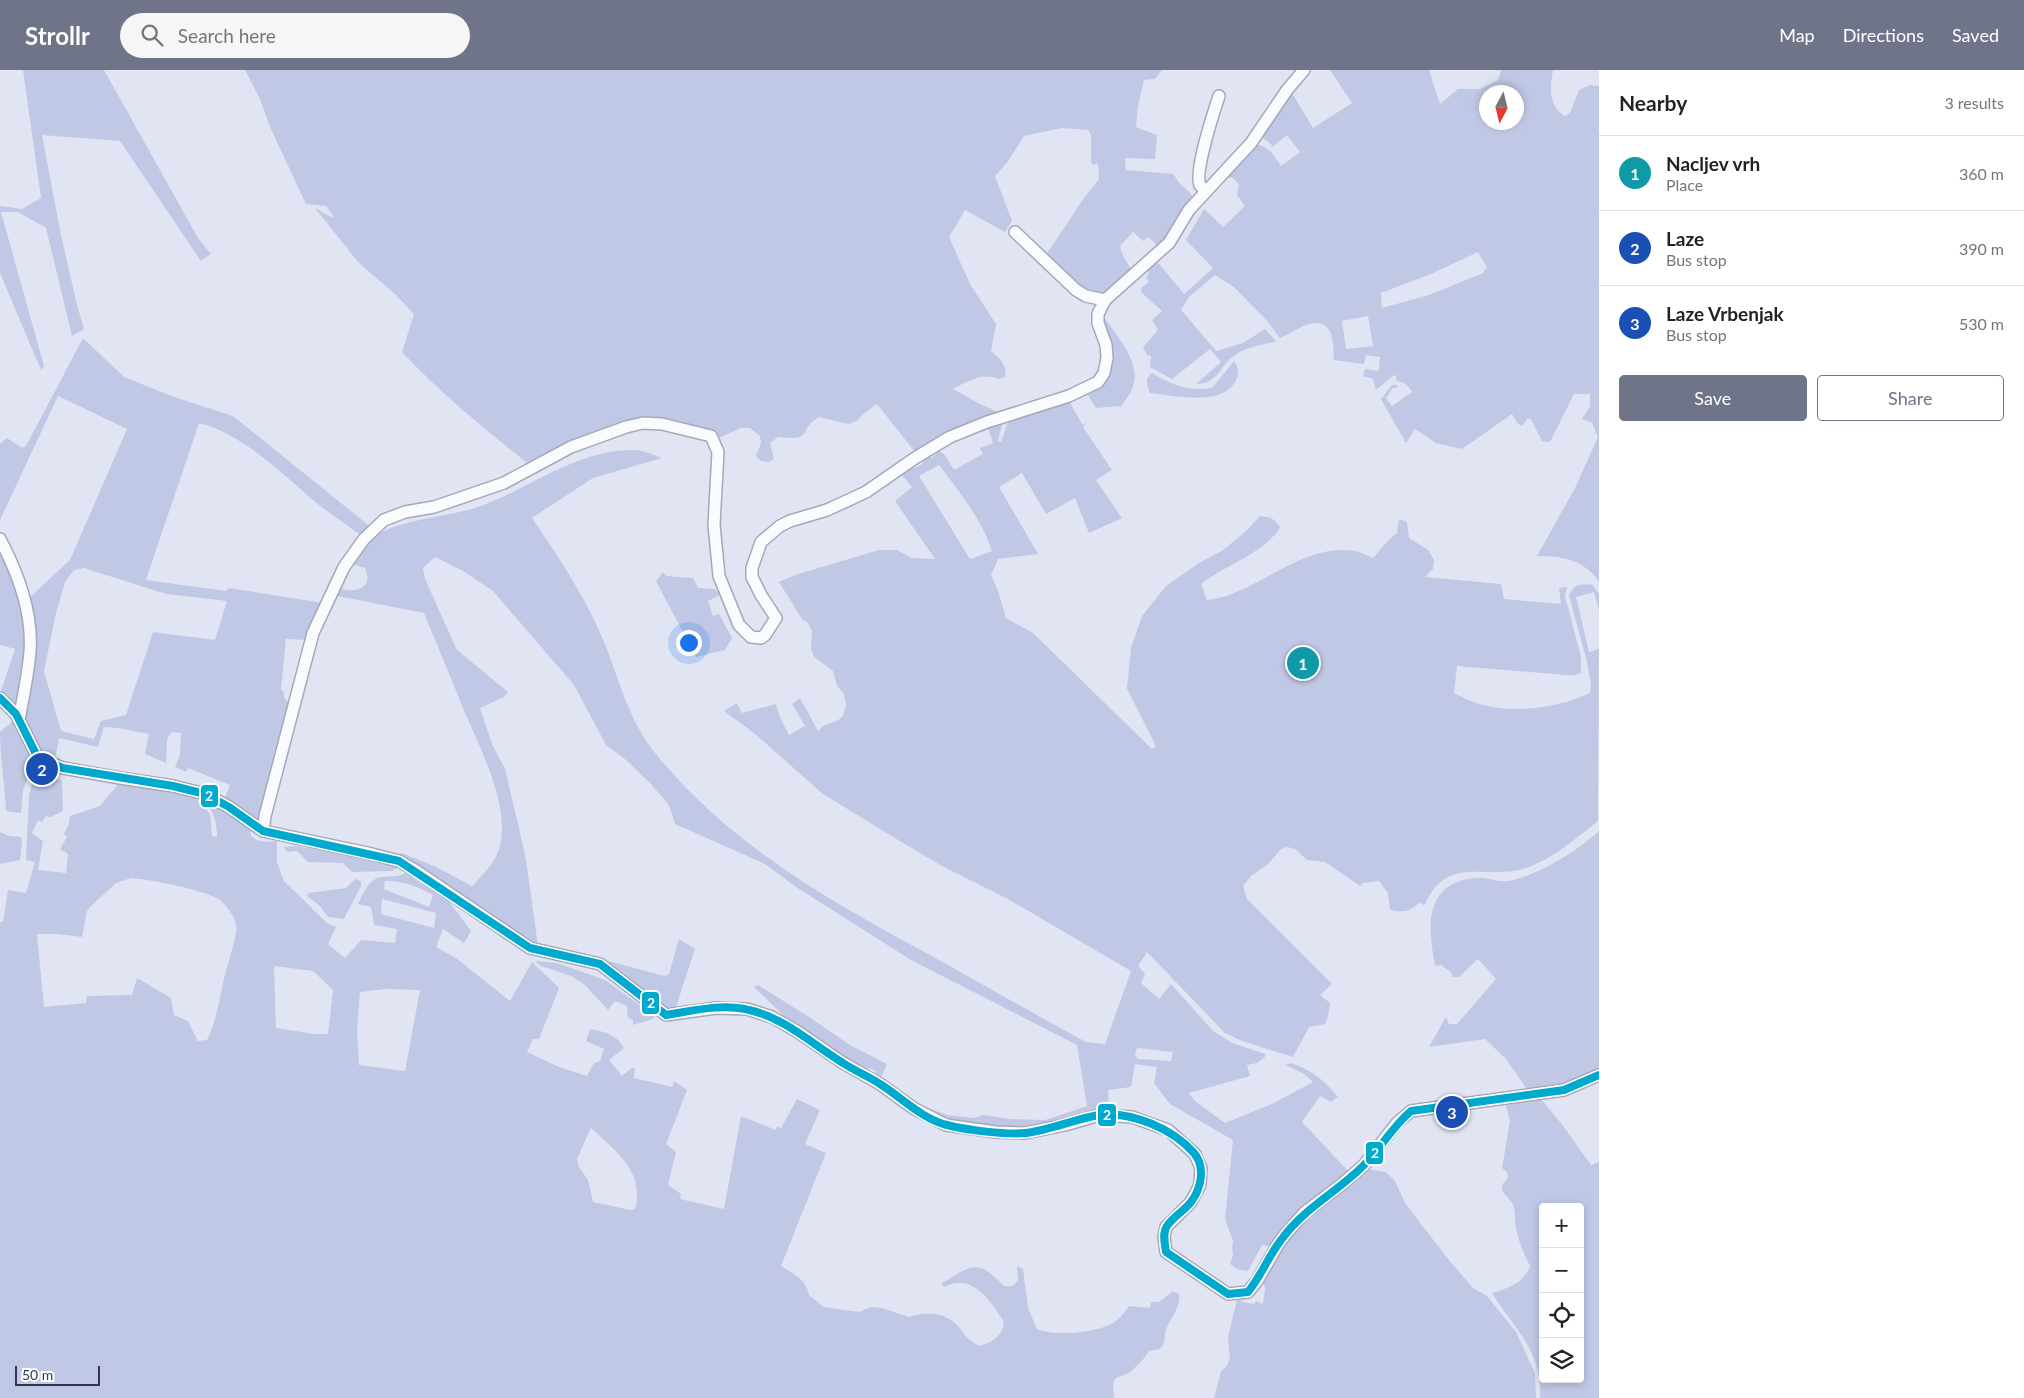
<!DOCTYPE html>
<html lang="en">
<head>
<meta charset="utf-8">
<style>
  :root { --surface:#fff; --page:#f6f6f6; --text:#222; --muted:#767676; --line:#e0e0e0; --accent:#6f7488 }
  body { margin:0; font-family:Lato,sans-serif; background:var(--page); color:var(--text) }
  .controls { position:absolute; right:15px; bottom:15px; display:grid; overflow:hidden; border-radius:5px; box-shadow:0 2px 8px #0003 }
  .controls button { width:45px; height:45px; display:grid; place-items:center; padding:0; border:0; border-bottom:1px solid var(--line); background:var(--surface); color:var(--text); font:25px sans-serif }
  .compass { position:absolute; left:1479px; top:15px; width:45px; height:45px; border-radius:50%; background:var(--surface); box-shadow:0 2px 8px #0003; rotate:187deg }
  .scale { position:absolute; left:15px; bottom:12px; width:85px; box-sizing:border-box; padding-left:5px; border:2px solid #31374f; border-top:0; font-size:14px; line-height:18px; white-space:nowrap; color:#31374f; -webkit-text-stroke:4px #fff; paint-order:stroke }
  .you { position:absolute; left:688px; top:572px; width:18px; height:18px; margin:-12px; border:4px solid #fff; border-radius:50%; background:#1a73e8; box-shadow:0 0 0 8px #1a73e833 }
  .badge { display:grid; place-items:center; width:32px; height:32px; border-radius:50%; background:var(--accent); color:#fff; font-size:16px; font-weight:700 }
  .pin { position:absolute; translate:-50% -50%; border:2px solid #fff; box-shadow:0 1px 5px #0006 }
  .list { margin:0; padding:0; list-style:none }
  h2 { display:flex; justify-content:space-between; align-items:center; height:65px; margin:0; padding:0 20px; font-size:21px }
  h2 small { font-size:16px; font-weight:400; color:var(--muted) }
  .list li { display:grid; grid-template-columns:32px 1fr auto; gap:15px; align-items:center; box-sizing:border-box; height:75px; padding:0 20px; border-top:1px solid var(--line) }
  .list b { display:block; font-size:19px; white-space:nowrap }
  .list p { margin:0; font-size:16px; white-space:nowrap; color:var(--muted) }
  .list em { font-size:16px; font-style:normal; color:var(--muted) }
  .actions { display:flex; gap:10px; padding:15px 20px }
  .actions a { flex:1; padding:11px 0; border:1px solid var(--accent); border-radius:5px; text-align:center; font-size:18px; color:var(--accent) }
  .actions .main { background:var(--accent); color:#fff }
  .icon { flex:none; width:28px; height:28px; fill:none; stroke:currentColor; stroke-width:2; stroke-linecap:round; stroke-linejoin:round }
  .map { position:relative; flex:none; width:1599px; height:1328px; overflow:hidden }
  header { display:flex; align-items:center; gap:30px; box-sizing:border-box; height:70px; padding:0 25px; background:var(--accent); color:#fff }
  header strong { font-size:24px }
  nav { display:flex; gap:28px; margin-inline-start:auto; font-size:18px }
  .search { width:350px; height:45px; background:var(--page); display:flex; align-items:center; gap:12px; box-sizing:border-box; padding:0 18px; border-radius:28px; color:var(--muted); font-size:19px }
  main { display:flex }
  aside { flex:1; background:var(--surface) }
  .map>svg:first-child { display:block }
  .green { fill:#c1c8e5; fill-rule:evenodd }
  .lines { fill:none; stroke-linecap:round; stroke-linejoin:round }
  .minor-casing { stroke:#a4a8b9; stroke-width:14 }
  .minor { stroke:#fafbfd; stroke-width:11 }
  .bus-1-casing { stroke:#fff; stroke-width:11 }
  .bus-1 { stroke:#00a9ce; stroke-width:8 }
  .line-badge { stroke:#fff; stroke-width:2 }
  .badge-label { font-size:14px; text-anchor:middle; font-weight:bold; fill:#fff }
</style>
</head>
<body>
<header>
<strong>Strollr</strong>
<div class="search"><svg class="icon" aria-label="search" viewBox="0 0 24 24"><circle cx="10" cy="10" r="6"/><path d="M15 15l6 6"/></svg>Search here</div>
<nav><a>Map</a><a>Directions</a><a>Saved</a></nav>
</header>
<main>
<div class="map">
<svg width="1599" height="1328" viewBox="0 0 1599 1328">
  <rect width="100%" height="100%" fill="#e1e5f3"/>
  <g class="green">
    <polygon points="23,0 104,0 198,168 211,184 201,191 120,71 42,65 61,165 76,231 84,259 72,266 46,158 18,142 1,142 44,296 41,300 0,203 0,136 22,139 41,128"/>
    <path d="M 245,0 L 1162,0 L 1155,9 L 1144,10 L 1138,36 L 1136,57 L 1157,65 L 1155,89 L 1125,88 L 1126,100 L 1174,104 C 1178,116 1189,118 1193,128 L 1160,178 L 1148,167 L 1143,171 L 1133,162 L 1120,176 C 1122,189 1130,193 1132,204 L 1104,223 L 1095,225 L 1083,223 L 1045,186 L 1071,148 L 1081,132 L 1099,109 L 1098,93 L 1094,95 L 1091,93 L 1091,65 L 1088,60 L 1061,58 L 1024,66 L 1007,93 L 995,106 L 1012,151 L 1005,162 L 965,140 L 949,167 L 970,214 L 996,254 L 991,281 C 999,288 1008,295 1005,307 L 999,309 C 983,302 968,311 953,319 L 980,334 L 1005,345 L 953,359 L 915,382 L 877,334 L 864,343 L 857,351 L 848,354 L 819,347 C 796,361 816,371 778,367 L 770,373 L 774,389 L 769,392 L 761,391 L 756,386 L 761,373 L 760,366 L 750,358 L 741,358 L 712,371 L 675,361 L 636,356 L 531,396 C 486,360 441,324 402,282 L 414,244 L 396,225 L 358,192 L 315,138 L 329,146 L 334,147 L 326,136 L 306,134 L 270,57 L 260,29 Z"/>
    <path d="M 1330,0 L 1429,0 L 1440,34 L 1458,19 L 1480,19 L 1498,10 L 1501,0 L 1553,0 C 1550,18 1548,36 1565,46 L 1570,43 L 1579,20 L 1590,15 L 1599,16 L 1599,512 C 1585,490 1562,486 1537,486 L 1575,418 L 1598,367 L 1592,353 L 1582,349 L 1590,336 L 1590,324 L 1574,324 L 1550,372 L 1542,371 L 1531,349 L 1527,349 L 1522,356 L 1518,354 L 1512,344 L 1462,379 L 1436,373 L 1415,359 L 1406,373 L 1381,329 L 1392,315 L 1397,315 L 1398,317 L 1393,318 L 1386,328 L 1392,336 L 1412,322 L 1406,314 L 1396,310 L 1396,306 L 1394,305 L 1376,320 L 1373,309 L 1363,306 L 1365,299 L 1379,301 L 1380,287 L 1366,285 L 1364,294 L 1334,290 C 1333,282 1334,269 1330,262 C 1320,241 1293,263 1280,268 L 1268,252 L 1235,218 L 1215,205 L 1189,227 L 1181,240 L 1216,281 L 1243,273 L 1265,259 L 1276,271 C 1264,275 1245,277 1235,285 C 1218,296 1221,313 1196,314 L 1221,292 L 1210,279 L 1172,309 L 1150,297 L 1151,286 L 1147,285 L 1143,277 L 1158,260 L 1152,250 L 1162,241 L 1142,223 L 1141,218 L 1149,212 L 1146,207 L 1149,203 L 1146,199 L 1155,189 L 1184,224 L 1213,198 L 1186,170 L 1204,139 L 1223,157 L 1245,136 L 1237,125 L 1239,114 L 1232,107 L 1229,108 L 1226,105 L 1253,74 C 1268,75 1273,84 1281,96 L 1300,82 L 1287,65 L 1272,77 L 1271,74 L 1261,67 L 1290,20 L 1313,58 L 1352,33 ZM 1486,22 L 1516,22 L 1516,52 L 1486,52 ZM 1478,182 L 1487,197 L 1483,203 L 1429,225 L 1382,238 L 1381,223 L 1431,204 ZM 1368,246 L 1373,276 L 1346,279 L 1342,251 Z"/>
    <path d="M 1102,244 C 1115,264 1142,292 1133,317 C 1130,324 1125,331 1121,337 L 1119,336 L 1096,338 L 1085,320 L 1107,304 Z"/>
    <path d="M 83,268 L 124,307 L 177,328 L 233,346 L 372,458 L 363,467 C 349,456 333,446 319,435 C 284,406 244,364 199,353 L 146,510 L 226,521 L 229,518 L 323,533 L 307,570 L 286,569 L 281,619 L 284,623 L 284,628 L 291,634 L 262,742 L 256,749 L 224,730 L 230,715 L 188,698 L 186,702 L 175,697 L 180,685 L 181,663 L 172,662 L 167,669 L 166,693 L 145,684 L 149,664 L 117,658 L 104,657 L 98,677 L 59,668 L 55,690 L 40,679 L 24,649 L 29,528 L 70,490 L 127,359 L 58,326 L 0,450 L 0,374 L 7,368 L 22,378 L 26,376 ZM 84,498 L 166,524 L 227,531 L 215,570 L 153,562 L 126,645 L 101,651 L 94,669 L 61,661 L 44,601 L 56,543 L 65,512 L 74,500 Z"/>
    <path d="M 1234,291 C 1239,299 1240,304 1235,312 C 1221,337 1173,325 1150,323 C 1147,314 1144,310 1152,303 C 1172,315 1189,322 1212,318 Z"/>
    <path d="M 1068,329 L 1082,354 L 1086,355 L 1083,357 L 1112,400 L 1096,410 L 1122,448 L 1089,463 L 1075,428 L 1046,444 L 1022,403 L 999,417 L 1038,484 L 998,489 L 991,505 L 998,521 L 1006,548 L 1033,563 L 1152,679 L 1156,676 L 1127,619 L 1131,578 L 1142,546 L 1166,516 L 1199,493 L 1222,481 L 1247,460 L 1260,446 C 1269,447 1275,448 1280,457 L 1278,461 C 1258,486 1225,495 1201,514 L 1207,530 C 1213,529 1220,528 1226,526 C 1268,512 1308,473 1355,481 C 1361,482 1368,486 1373,488 C 1381,479 1388,469 1397,463 L 1399,449 L 1407,452 L 1409,468 L 1428,480 L 1434,490 L 1433,499 L 1425,507 L 1501,514 L 1504,529 L 1561,534 L 1559,518 L 1567,517 L 1565,526 L 1581,587 L 1581,603 L 1576,605 L 1565,605 L 1457,596 L 1454,623 C 1464,628 1476,634 1487,636 C 1519,643 1561,637 1590,623 L 1591,614 L 1587,592 L 1569,525 C 1574,514 1582,513 1593,515 L 1599,524 L 1599,541 L 1594,522 L 1576,527 L 1589,582 L 1599,579 L 1598,751 C 1576,768 1553,789 1526,798 C 1488,811 1446,783 1425,835 L 1419,833 C 1408,843 1403,842 1390,840 L 1388,823 L 1379,811 L 1363,813 L 1360,816 L 1325,792 L 1307,790 L 1295,779 L 1287,777 L 1281,779 L 1267,795 L 1251,806 L 1243,816 L 1247,829 L 1332,914 L 1320,925 L 1330,933 L 1328,947 L 1325,954 L 1309,957 L 1293,987 L 1242,971 L 1225,963 L 1147,882 L 1138,896 L 1145,904 L 1141,913 L 1159,929 L 1171,914 L 1213,961 L 1232,973 L 1265,984 L 1265,987 L 1257,993 L 1247,995 L 1250,1006 L 1189,1023 L 1195,1031 L 1225,1053 L 1272,1034 L 1313,1012 L 1303,1003 L 1285,995 L 1291,993 C 1312,1000 1325,1011 1338,1027 L 1331,1032 L 1320,1026 L 1302,1052 L 1350,1103 L 1272,1177 L 1262,1175 L 1248,1201 L 1237,1199 L 1230,1194 L 1233,1185 L 1232,1177 L 1233,1171 L 1225,1149 L 1233,1070 L 1170,1034 L 1154,1013 L 1157,997 L 1135,994 L 1131,1017 L 1108,1020 L 1109,1041 L 1017,1060 L 951,1052 L 928,1042 L 931,1039 L 947,1045 L 974,1048 L 983,1045 L 1009,1049 L 1045,1050 L 1087,1036 L 1077,975 L 911,890 L 796,817 L 765,794 L 675,754 L 669,735 L 649,712 L 626,690 L 606,675 L 574,615 L 493,521 L 463,501 L 435,487 L 423,498 L 425,509 L 457,580 L 508,622 L 504,627 L 480,638 L 492,674 L 505,699 L 518,754 L 526,790 L 538,876 L 396,785 L 402,783 L 436,797 L 472,816 C 483,805 496,792 500,776 C 510,734 479,676 463,638 C 450,606 437,574 424,543 L 332,525 L 336,517 C 352,524 375,520 365,498 L 349,493 C 353,488 356,482 360,477 C 388,448 445,449 481,436 C 532,417 579,378 637,380 C 645,381 654,385 662,388 L 593,408 L 532,448 C 558,486 584,525 602,567 C 618,605 627,646 652,679 C 729,777 840,837 948,895 C 994,921 1040,947 1086,972 L 1105,974 L 1131,901 L 1006,828 L 942,796 L 903,773 L 823,724 L 754,663 L 724,641 L 737,633 L 742,643 L 776,634 L 779,645 L 789,665 L 805,656 L 792,634 L 800,628 L 818,661 L 823,656 L 837,651 L 843,646 L 846,635 L 844,624 L 837,616 L 833,601 L 814,587 L 811,578 L 812,561 L 808,553 L 802,549 L 779,512 L 795,505 L 879,480 L 897,480 L 911,488 L 935,489 L 895,431 L 912,417 L 901,404 L 908,396 L 914,398 L 921,395 L 928,385 L 932,388 L 939,381 L 944,384 L 954,400 L 983,384 L 980,378 L 993,373 L 987,355 L 1001,351 L 1002,354 L 998,371 L 1001,372 L 1008,352 L 1013,348 ZM 939,395 C 960,423 981,448 992,481 L 970,489 L 919,406 ZM 1137,978 L 1173,982 L 1171,991 L 1138,989 L 1135,985 Z"/>
    <polygon points="0,475 12,499 28,566 18,634 15,635 1,621 15,579 0,575"/>
    <polygon points="663,502 666,506 693,508 698,518 714,519 722,524 708,531 713,546 719,544 732,568 725,580 696,587 656,511"/>
    <path d="M 13,651 L 23,669 L 31,690 L 31,697 L 23,721 L 21,743 L 6,741 C 5,714 0,689 0,662 Z"/>
    <path d="M 41,707 L 62,710 L 63,741 L 51,747 L 46,746 L 42,752 L 38,750 L 32,763 L 43,771 L 38,800 L 66,803 L 68,784 L 60,779 L 67,767 L 64,764 L 69,754 L 70,746 L 100,736 L 119,713 L 191,723 L 210,744 L 212,766 L 217,767 C 217,748 213,739 198,727 L 205,727 L 249,756 L 251,766 C 259,773 266,772 277,771 L 277,792 L 284,811 L 327,853 L 336,857 L 328,874 L 345,888 L 361,870 L 395,873 L 397,859 L 374,855 L 371,837 L 358,834 C 363,824 369,808 382,807 C 391,806 397,807 406,803 L 448,830 L 471,861 L 464,873 L 443,859 L 436,877 L 456,888 L 510,931 L 532,892 L 559,918 L 539,969 L 533,969 L 527,982 L 559,997 L 587,1006 L 594,993 L 600,991 L 604,979 L 586,971 L 590,959 C 605,962 616,964 624,978 L 609,990 L 622,1006 L 633,997 L 635,999 L 634,1008 L 672,1017 L 674,1011 L 687,1020 L 666,1074 L 676,1082 L 668,1115 L 681,1124 L 680,1129 L 724,1139 L 741,1046 L 776,1060 L 777,1056 L 781,1058 L 797,1029 L 820,1040 L 805,1074 L 826,1083 L 781,1196 C 795,1205 806,1209 809,1225 L 824,1237 L 859,1242 L 871,1237 L 882,1238 L 909,1247 C 926,1241 944,1242 957,1255 C 967,1266 965,1269 980,1276 C 993,1272 1002,1266 1004,1252 C 994,1236 978,1210 955,1213 C 952,1213 947,1216 944,1217 L 941,1214 C 971,1195 978,1188 1004,1216 L 1013,1216 L 1018,1210 L 1017,1196 L 1023,1199 L 1028,1238 L 1037,1259 C 1055,1267 1100,1263 1116,1251 C 1121,1247 1125,1242 1129,1236 L 1150,1238 L 1151,1232 L 1159,1232 L 1173,1221 L 1179,1224 C 1181,1238 1170,1248 1166,1260 C 1164,1268 1166,1273 1160,1279 L 1149,1281 L 1142,1291 L 1129,1303 L 1116,1308 L 1113,1313 L 1114,1328 L 0,1328 L 0,852 L 3,852 L 8,820 L 26,823 L 35,792 L 26,790 L 29,725 L 33,711 ZM 131,808 C 152,810 203,819 220,830 C 226,835 235,847 236,855 C 238,863 228,894 225,904 C 220,926 217,949 207,970 L 198,971 L 188,951 L 174,945 L 171,928 L 137,908 L 132,925 L 87,926 L 86,933 L 44,937 L 37,864 L 57,864 L 82,867 L 87,841 L 91,836 L 116,813 ZM 385,811 C 401,810 419,817 433,825 L 429,837 L 384,819 ZM 382,829 L 436,843 L 434,858 L 381,844 ZM 274,896 L 313,901 L 333,920 L 328,964 L 315,964 L 276,958 ZM 386,919 L 420,920 L 405,1001 L 359,995 L 357,961 L 360,922 ZM 591,1058 C 610,1076 637,1095 637,1124 C 637,1129 637,1134 635,1139 L 630,1140 L 593,1132 L 588,1110 L 579,1097 L 577,1089 Z"/>
    <path d="M 1599,761 L 1599,999 C 1577,1013 1555,1017 1529,1022 L 1506,989 L 1485,969 L 1429,977 L 1446,947 L 1449,954 L 1457,954 L 1496,909 L 1478,889 L 1459,907 L 1453,907 L 1451,902 L 1441,895 L 1435,896 C 1428,858 1423,813 1475,808 C 1486,806 1498,813 1509,811 C 1539,805 1577,781 1599,761 Z"/>
    <polygon points="0,762 9,766 21,767 22,770 20,790 0,794"/>
    <polygon points="296,776 393,793 397,795 397,798 392,801 352,802 343,793 308,792 297,781 287,782 284,777"/>
    <polygon points="355,809 361,811 361,816 344,849 328,847 319,835 307,826 308,823 346,818"/>
    <polygon points="679,869 695,879 675,940 662,936 607,893 608,891 665,906 669,904"/>
    <polygon points="535,891 557,893 605,910 655,946 653,949 633,955 633,950 628,948 627,936 615,931 608,940 585,915 571,906 541,896"/>
    <polygon points="758,915 809,947 850,975 887,994 880,1010 874,1006 876,1001 869,998 865,1001 846,990 789,951 754,917"/>
    <path d="M 1540,1028 L 1561,1053 L 1591,1095 L 1599,1092 L 1599,1328 L 1540,1328 C 1542,1279 1515,1261 1492,1223 C 1509,1218 1523,1214 1530,1196 C 1524,1184 1518,1171 1516,1158 C 1515,1151 1515,1144 1514,1138 C 1512,1129 1502,1125 1502,1118 C 1502,1113 1505,1111 1508,1108 L 1507,1102 L 1502,1098 L 1510,1051 L 1505,1033 ZM 1543,1137 L 1580,1137 L 1580,1309 L 1543,1309 Z"/>
    <polygon points="1367,1099 1386,1102 1395,1111 1405,1133 1448,1189 1473,1218 1487,1226 1516,1262 1535,1303 1536,1328 1214,1328 1221,1301 1227,1296 1230,1288 1228,1267 1237,1230 1240,1229 1242,1232 1254,1234 1256,1231 1263,1234 1265,1219 1263,1210 1287,1169 1312,1144"/>
  </g>
  <g class="lines">
    <g class="minor-casing">
      <g id="minor">
        <path d="M 1206,121 C 1204,119 1202,118 1200,115 C 1194,103 1214,41 1219,26"/>
        <polyline points="1015,162 1076,220 1086,226 1105,230"/>
        <path d="M 0,469 C 18,503 33,543 30,582 C 28,605 23,628 19,650"/>
        <polyline points="0,628 16,644 38,688 63,698 120,708 173,716 205,724 229,737 263,761 372,784 399,791 418,802 530,878 600,894 666,945 716,938 747,939 772,947 798,962 843,993 880,1014 913,1038 946,1055 996,1062 1025,1063 1065,1055 1100,1045 1132,1047 1168,1060 1195,1084 1201,1098 1200,1115 1191,1132 1166,1157 1164,1167 1166,1182 1228,1224 1248,1222 1257,1211 1280,1171 1304,1143 1341,1115 1364,1095 1397,1053 1411,1041 1564,1020 1599,1005"/>
        <polyline points="263,761 265,746 313,563 344,497 364,469 384,450 405,442 434,437 504,413 571,377 626,357 643,353 662,354 711,366 718,382 714,455 719,506 739,555 751,567 761,568 765,565 776,548 761,525 752,507 752,498 761,472 780,456 790,451 827,440 866,422 915,388 950,367 987,352 1069,326 1098,312 1104,303 1107,288 1106,275 1098,253 1098,244 1105,230 1169,173 1189,140 1251,73 1287,20 1304,0"/>
      </g>
    </g>
    <use href="#minor" class="minor"/>
    <g class="bus-1-casing">
      <path id="bus-1" d="M 0,628 L 16,644 L 38,688 L 63,698 L 173,716 L 205,724 L 229,737 L 263,761 L 399,791 L 530,878 L 600,894 L 666,945 C 692,941 722,933 749,940 C 785,948 812,974 843,993 C 855,1001 868,1006 880,1014 C 901,1027 922,1049 947,1055 C 966,1060 1006,1065 1026,1063 C 1051,1060 1075,1049 1099,1045 C 1132,1041 1173,1059 1194,1083 C 1206,1097 1201,1119 1191,1132 C 1184,1141 1173,1147 1167,1156 C 1162,1163 1165,1174 1166,1182 L 1228,1224 L 1248,1222 C 1261,1206 1268,1187 1281,1170 C 1304,1138 1336,1123 1363,1096 C 1381,1078 1392,1057 1411,1041 L 1564,1020 L 1599,1005"/>
    </g>
    <use href="#bus-1" class="bus-1"/>
  </g>
  <g class="line-badge">
    <rect x="200" y="714" width="19" height="24" rx="5" fill="#00a9ce"/>
    <rect x="641" y="921" width="19" height="24" rx="5" fill="#00a9ce"/>
    <rect x="1097" y="1033" width="20" height="24" rx="5" fill="#00a9ce"/>
    <rect x="1365" y="1071" width="19" height="24" rx="5" fill="#00a9ce"/>
  </g>
  <g class="badge-label">
    <text x="209" y="731">2</text>
    <text x="651" y="938">2</text>
    <text x="1107" y="1050">2</text>
    <text x="1375" y="1088">2</text>
  </g>
</svg>
<div class="controls">
<button>+</button>
<button>−</button>
<button><svg class="icon" aria-label="locate" viewBox="0 0 24 24"><circle cx="12" cy="12" r="6"/><path d="M12 2v4M12 18v4M2 12h4M18 12h4"/></svg></button>
<button><svg class="icon" aria-label="layers" viewBox="0 0 24 24"><path d="M12 4l9 5-9 5-9-5zM3 14l9 5 9-5"/></svg></button>
</div>
<svg class="compass" viewBox="-18 -18 36 36"><path d="M0-13l5 13h-10z" fill="#e53935"/><path d="M0 13l5-13h-10z" fill="#767676"/></svg>
<div class="scale">50 m</div>
<div class="you"></div>
<div class="pin badge" style="left:1303px;top:593px;background:#0f9aa8">1</div>
<div class="pin badge" style="left:42px;top:699px;background:#1a4fb4">2</div>
<div class="pin badge" style="left:1452px;top:1042px;background:#1a4fb4">3</div>
</div>
<aside>
<h2>Nearby<small>3 results</small></h2>
<ul class="list">
<li><span class="badge" style="background:#0f9aa8">1</span><div><b>Nacljev vrh</b><p>Place</p></div><em>360 m</em></li>
<li><span class="badge" style="background:#1a4fb4">2</span><div><b>Laze</b><p>Bus stop</p></div><em>390 m</em></li>
<li><span class="badge" style="background:#1a4fb4">3</span><div><b>Laze Vrbenjak</b><p>Bus stop</p></div><em>530 m</em></li>
</ul>
<div class="actions"><a class="main">Save</a><a>Share</a></div>
</aside>
</main>
</body>
</html>
